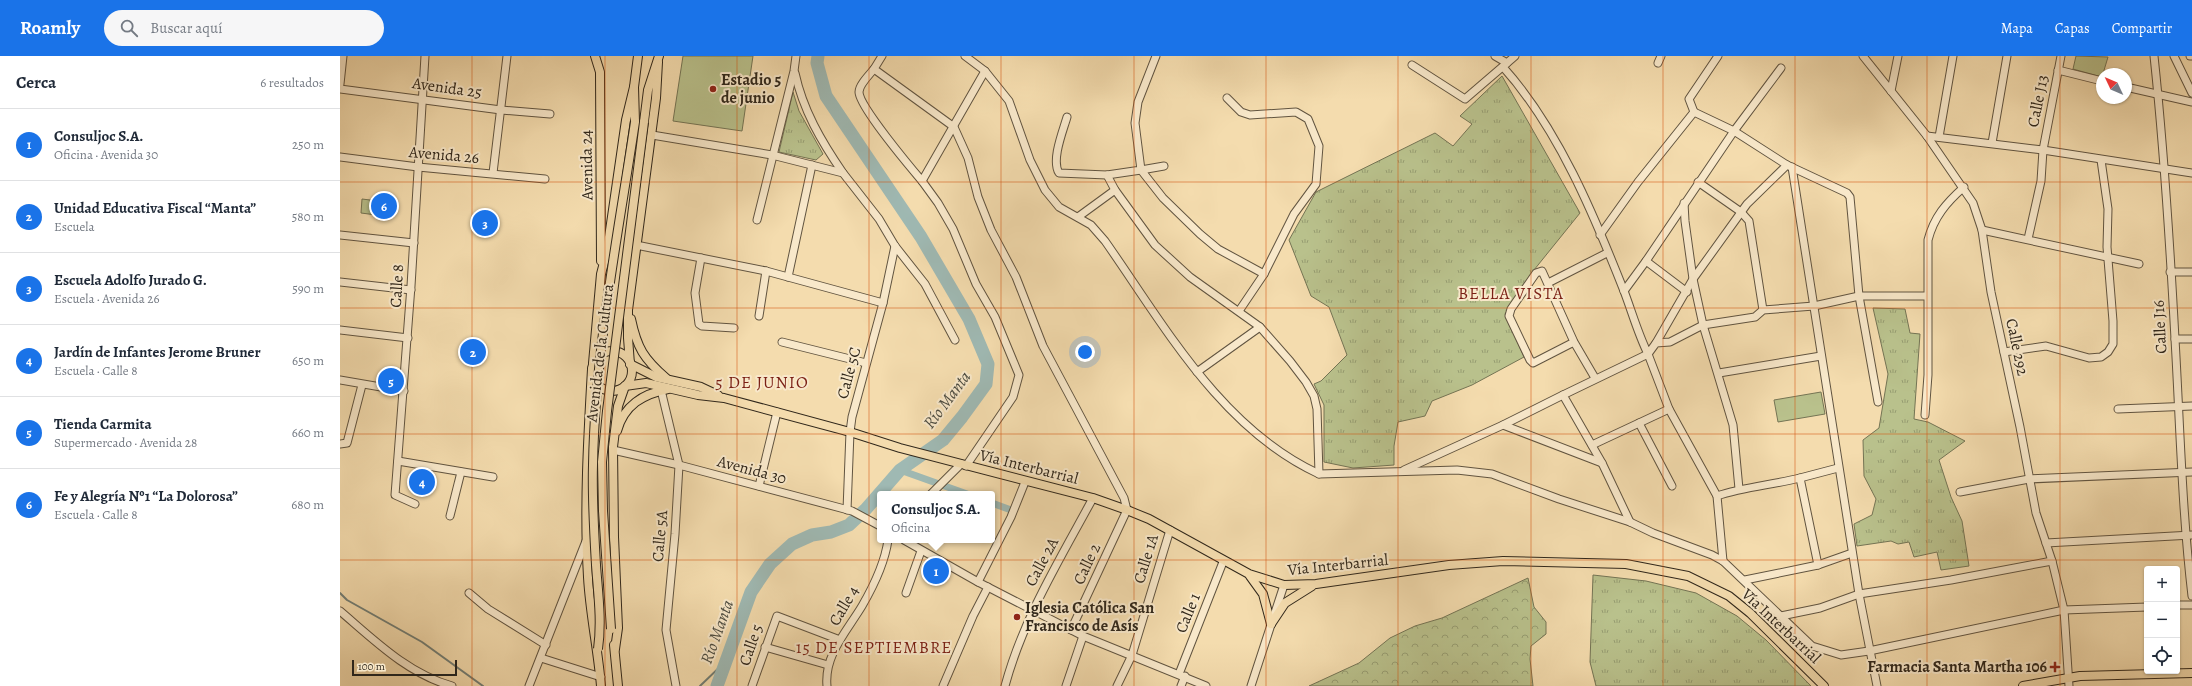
<!DOCTYPE html>
<html lang="es">
<head>
<meta charset="utf-8">
<style>
  :root { --surface:#fff; --page:#f6f6f7; --text:#1f2937; --muted:#747a83; --line:#e0e1e3; --accent:#1a73e8 }
  body { margin:0; font-family:Alegreya,serif; background:var(--page); color:var(--text) }
  .controls { position:absolute; right:12px; bottom:12px; display:grid; overflow:hidden; border-radius:4px; box-shadow:0 1px 3px #0004 }
  .controls button { width:36px; height:36px; display:grid; place-items:center; padding:0; border:0; border-bottom:1px solid var(--line); background:var(--surface); color:var(--text); font:20px sans-serif }
  .compass { position:absolute; left:1756px; top:12px; width:36px; height:36px; border-radius:50%; background:var(--surface); box-shadow:0 1px 3px #0004; rotate:314deg }
  .scale { position:absolute; left:12px; bottom:10px; width:105px; box-sizing:border-box; padding-left:4px; border:2px solid #30271b; border-top:0; font-size:11px; line-height:14px; white-space:nowrap; color:#30271b; -webkit-text-stroke:3px #f8e8ca; paint-order:stroke }
  .you { position:absolute; left:745px; top:296px; width:14px; height:14px; margin:-10px; border:3px solid #fff; border-radius:50%; background:#1a73e8; box-shadow:0 0 0 6px #1a73e833 }
  .badge { display:grid; place-items:center; width:26px; height:26px; border-radius:50%; background:var(--accent); color:#fff; font-size:13px; font-weight:700 }
  .pin { position:absolute; translate:-50% -50%; border:2px solid #fff; box-shadow:0 1px 4px #0006 }
  .popup { position:absolute; left:537px; top:435px; width:118px; height:52px; box-sizing:border-box; display:grid; place-content:center; border-radius:4px; background:var(--surface); filter:drop-shadow(0 1px 3px #0005); font-size:13px; white-space:nowrap; color:var(--muted) }
  .popup b { font-size:15px; color:var(--text) }
  .popup::after { content:''; position:absolute; left:50%; top:100%; margin-left:-8px; border:8px solid transparent; border-top-color:var(--surface) }
  .list { margin:0; padding:0; list-style:none }
  h2 { display:flex; justify-content:space-between; align-items:center; height:52px; margin:0; padding:0 16px; font-size:17px }
  h2 small { font-size:13px; font-weight:400; color:var(--muted) }
  .list li { display:grid; grid-template-columns:26px 1fr auto; gap:12px; align-items:center; box-sizing:border-box; height:72px; padding:0 16px; border-top:1px solid var(--line) }
  .list b { display:block; font-size:15px; white-space:nowrap }
  .list p { margin:0; font-size:13px; white-space:nowrap; color:var(--muted) }
  .list em { font-size:13px; font-style:normal; color:var(--muted) }
  .icon { flex:none; width:22px; height:22px; fill:none; stroke:currentColor; stroke-width:2; stroke-linecap:round; stroke-linejoin:round }
  .map { position:relative; flex:none; width:1852px; height:630px; overflow:hidden }
  header { display:flex; align-items:center; gap:24px; box-sizing:border-box; height:56px; padding:0 20px; background:var(--accent); color:#fff }
  header strong { font-size:19px }
  nav { display:flex; gap:22px; margin-inline-start:auto; font-size:14px }
  .search { width:280px; height:36px; background:var(--page); display:flex; align-items:center; gap:10px; box-sizing:border-box; padding:0 14px; border-radius:22px; color:var(--muted); font-size:15px }
  main { display:flex }
  aside { flex:1; background:var(--surface) }
  .map>svg:first-child { display:block }
  .grass { fill:url(#grass-tufts); stroke:#747454 }
  .forest { fill:url(#forest-crowns); stroke:#747454 }
  .garden { fill:#b9c18c; stroke:#747454 }
  .lines { fill:none; stroke-linecap:round; stroke-linejoin:round }
  .stream { stroke:#737f76; stroke-width:2 }
  .canal { stroke:#9fb9b3; stroke-width:7 }
  .river { stroke:#9fb9b3; stroke-width:13 }
  .minor-casing { stroke:#615440; stroke-width:9 }
  .major-casing { stroke:#30271b; stroke-width:10 }
  .minor { stroke:#f8e8ca; stroke-width:7 }
  .major { stroke:#f4dcae; stroke-width:8 }
  .major-bridge-casing { stroke:#30271b; stroke-width:10; stroke-linecap:butt }
  .major-bridge { stroke:#f4dcae; stroke-width:8 }
  .grid { fill:none; stroke:#d6540e; stroke-width:1; stroke-opacity:0.55 }
  .poi-dot { fill:#8f2418; stroke:#f8e8ca; stroke-width:1.5 }
  .labels { text-anchor:middle; dominant-baseline:central; stroke-width:4; stroke-linejoin:round; paint-order:stroke }
  .poi-label { font-size:16px; font-weight:bold; fill:#30271b; stroke:#f8e8ca; text-anchor:start }
  .street-label { font-size:16px; fill:#30271b; stroke:#f8e8ca }
  .neighbourhood-label { font-size:17px; letter-spacing:1px; fill:#7a1f14; stroke:#f8e8ca }
  .water-label { font-size:17px; font-style:italic; fill:#4c4c41; stroke:#f8e8ca }
</style>
</head>
<body>
<header>
<strong>Roamly</strong>
<div class="search"><svg class="icon" aria-label="search" viewBox="0 0 24 24"><circle cx="10" cy="10" r="6"/><path d="M15 15l6 6"/></svg>Buscar aquí</div>
<nav><a>Mapa</a><a>Capas</a><a>Compartir</a></nav>
</header>
<main>
<aside>
<h2>Cerca<small>6 resultados</small></h2>
<ul class="list">
<li><span class="badge">1</span><div><b>Consuljoc S.A.</b><p>Oficina · Avenida 30</p></div><em>250 m</em></li>
<li><span class="badge">2</span><div><b>Unidad Educativa Fiscal “Manta”</b><p>Escuela</p></div><em>580 m</em></li>
<li><span class="badge">3</span><div><b>Escuela Adolfo Jurado G.</b><p>Escuela · Avenida 26</p></div><em>590 m</em></li>
<li><span class="badge">4</span><div><b>Jardín de Infantes Jerome Bruner</b><p>Escuela · Calle 8</p></div><em>650 m</em></li>
<li><span class="badge">5</span><div><b>Tienda Carmita</b><p>Supermercado · Avenida 28</p></div><em>660 m</em></li>
<li><span class="badge">6</span><div><b>Fe y Alegría Nº1 “La Dolorosa”</b><p>Escuela · Calle 8</p></div><em>680 m</em></li>
</ul>
</aside>
<div class="map">
<svg width="1852" height="630" viewBox="0 0 1852 630">
  <defs>
    <pattern id="grass-tufts" width="24" height="20" patternUnits="userSpaceOnUse"><rect width="24" height="20" fill="#b9c18c"/><path d="M3 7l-1-3M5 7V3M7 7l1-3M15 17l-1-3M17 17v-4M19 17l1-3" fill="none" stroke="#979d72"/></pattern>
    <pattern id="forest-crowns" width="20" height="18" patternUnits="userSpaceOnUse"><rect width="20" height="18" fill="#b9c18c"/><path d="M2 6a3 3 0 1 1 6 0M12 15a3 3 0 1 1 6 0" fill="none" stroke="#979d72"/></pattern>
  </defs>
  <rect width="100%" height="100%" fill="#f4dcae"/>
  <filter id="stains"><feTurbulence type="fractalNoise" baseFrequency=".005" numOctaves="4"/><feColorMatrix values="0 0 0 0 .2 0 0 0 0 .09 0 0 0 0 .02 0 0 0 .5 -.17"/></filter>
  <radialGradient id="worn" r=".72"><stop offset=".6" stop-color="#630" stop-opacity="0"/><stop offset="1" stop-color="#630" stop-opacity=".3"/></radialGradient>
  <g class="grass">
    <polygon points="1162,20 1240,157 1194,214 1165,258 1184,301 1132,329 1092,345 1085,360 1058,366 1054,390 1054,409 1013,412 984,406 984,349 974,328 981,325 1007,299 989,251 971,240 949,184 976,136 1095,77 1113,90 1132,68 1120,60"/>
    <polygon points="453,36 459,55 483,98 476,104 439,96"/>
    <polygon points="1533,252 1565,253 1570,277 1580,278 1574,363 1588,366 1625,385 1599,404 1611,441 1622,465 1629,510 1601,514 1597,496 1574,501 1569,486 1558,488 1551,485 1517,490 1514,468 1532,459 1536,443 1524,420 1523,384 1539,372 1548,318"/>
    <polygon points="1253,519 1306,525 1356,537 1397,560 1426,584 1471,630 1256,630 1250,606"/>
  </g>
  <polygon class="forest" points="1188,522 1194,551 1206,566 1206,578 1191,590 1190,603 1193,630 969,630 1019,607 1050,582 1075,570 1102,562"/>
  <g class="garden">
    <polygon points="343,0 413,0 402,75 333,65"/>
    <polygon points="1736,0 1768,1 1762,21 1733,13"/>
    <polygon points="22,143 46,146 44,160 21,157"/>
    <polygon points="1481,336 1485,358 1438,366 1434,344"/>
  </g>
  <g class="lines">
    <g class="stream">
      <polyline points="0,537 7,544 82,586 143,630"/>
      <polyline points="360,630 384,607"/>
    </g>
    <g class="canal">
      <polyline points="560,414 627,438"/>
      <polyline points="652,447 671,454"/>
    </g>
    <polyline class="river" points="377,630 411,536 430,508 452,488 472,479 491,476 509,469 526,453 560,414 603,384 622,361 646,328 648,308 629,263 581,181 486,40 477,7 478,0"/>
    <g class="minor-casing">
      <g id="minor">
        <polyline points="542,0 534,13 614,71 628,102 638,141 651,174 676,221 703,290 784,442 787,454 731,574"/>
        <path d="M 625,0 L 645,15 L 669,45 L 690,104 L 705,134 L 719,151 L 751,169 L 765,185 C 824,269 881,373 979,418 L 1117,414 L 1152,418 L 1219,443 L 1290,466 L 1313,477 L 1372,499 L 1383,505 L 1472,590 L 1501,599 L 1529,595 L 1724,554 L 1807,551"/>
        <polyline points="1155,0 1167,7"/>
        <polyline points="1523,0 1587,80 1633,147 1642,174 1651,236 1680,371 1696,457 1712,505 1724,554 1729,630"/>
        <path d="M 1814,0 C 1824,94 1830,189 1835,283 C 1840,369 1842,455 1852,540"/>
        <polyline points="1834,0 1852,37"/>
        <polyline points="1850,0 1852,0"/>
        <polyline points="1318,7 1321,0"/>
        <polyline points="1072,9 1125,43 1175,0"/>
        <path d="M 1163,11 C 1218,72 1254,159 1284,235 C 1292,256 1298,278 1308,298 L 1316,287 L 1330,286 L 1363,269 L 1415,261 L 1423,254 L 1474,250 L 1519,240 L 1587,240"/>
        <path d="M 534,13 C 529,19 519,29 519,36 C 519,50 571,112 582,125 L 645,15"/>
        <polyline points="1718,14 1762,25"/>
        <path d="M 455,17 C 463,54 481,85 503,117"/>
        <polyline points="0,28 3,0"/>
        <polyline points="1786,31 1852,46"/>
        <polyline points="0,33 161,54 210,58"/>
        <polyline points="1551,35 1558,0"/>
        <polyline points="887,42 901,56 910,59 956,56 968,63 979,90 976,128 954,158 924,218"/>
        <polyline points="1354,56 1394,75 1447,109 1507,137 1510,141 1519,240 1538,346"/>
        <path d="M 727,61 C 723,75 711,104 719,117 L 767,119 L 801,114 L 795,67 L 798,46 L 816,0"/>
        <polyline points="312,79 432,99 503,117 539,163 555,190 585,228 615,284"/>
        <polyline points="1587,80 1703,94 1852,117"/>
        <polyline points="1599,81 1613,0"/>
        <polyline points="1652,87 1667,0"/>
        <polyline points="0,101 78,111 205,123"/>
        <polyline points="824,110 801,114 823,142 860,178 878,193 924,218 899,255"/>
        <polyline points="1452,111 1519,538 1537,630"/>
        <polyline points="153,117 167,0"/>
        <polyline points="767,119 775,134"/>
        <polyline points="582,125 598,147 613,173 636,228 655,261 679,319 673,341 626,410"/>
        <polyline points="1358,126 1401,156 1409,165 1423,254"/>
        <polyline points="1344,147 1345,165 1353,223 1363,269 1393,369 1399,433"/>
        <polyline points="738,161 775,134 815,189 850,221 920,271 950,305 966,326 974,340 977,353 979,418"/>
        <polyline points="417,164 454,15 456,0"/>
        <polyline points="1642,174 1799,208"/>
        <polyline points="0,179 74,187"/>
        <polyline points="1260,179 1298,126 1354,56 1349,43 1378,0"/>
        <polyline points="1688,183 1701,125 1703,94 1721,0"/>
        <polyline points="296,189 426,215 543,247"/>
        <polyline points="361,202 355,237 359,268 362,270 394,272"/>
        <polyline points="1306,205 1347,236"/>
        <polyline points="1830,216 1852,216"/>
        <polyline points="448,221 472,109"/>
        <polyline points="0,226 71,234"/>
        <polyline points="1208,227 1267,197"/>
        <polyline points="1284,235 1306,205 1394,75 1441,12"/>
        <polyline points="419,260 426,215"/>
        <polyline points="0,274 68,282"/>
        <polyline points="1835,283 1852,283"/>
        <polyline points="442,286 526,307"/>
        <polyline points="1234,286 1193,307 1190,304 1169,260 1171,253 1196,217 1202,215 1234,286 1255,322"/>
        <polyline points="1316,287 1353,223 1407,148 1447,109"/>
        <polyline points="1664,296 1706,290 1749,302 1761,301 1768,296 1773,288 1773,265 1767,191 1768,153 1761,104"/>
        <polyline points="857,316 920,271"/>
        <polyline points="1379,317 1481,300"/>
        <polyline points="0,324 64,335"/>
        <polyline points="321,334 339,409 335,478 326,574 336,630"/>
        <polyline points="1223,339 1308,298 1329,353 1377,440 1383,505"/>
        <polyline points="1778,353 1852,350"/>
        <path d="M 1585,359 L 1588,319 L 1588,184 C 1594,161 1606,147 1624,131"/>
        <polyline points="1299,367 1332,430"/>
        <polyline points="1163,369 1262,407"/>
        <polyline points="0,388 7,387 22,329"/>
        <polyline points="1252,389 1329,353"/>
        <polyline points="273,394 339,409 512,455 540,470"/>
        <polyline points="58,405 153,421"/>
        <polyline points="1064,414 1163,369 1223,339 1262,407 1290,466"/>
        <polyline points="419,430 437,356"/>
        <polyline points="1620,436 1689,423 1852,416"/>
        <polyline points="591,438 621,408"/>
        <path d="M 1377,440 C 1404,431 1432,429 1460,422"/>
        <polyline points="75,448 55,439 71,230 85,0"/>
        <polyline points="507,454 510,376 512,361 543,247 555,190"/>
        <polyline points="110,460 121,416"/>
        <polyline points="564,484 638,526 743,580 866,630"/>
        <polyline points="1706,487 1852,479"/>
        <polyline points="1478,509 1460,422 1498,412"/>
        <polyline points="1405,524 1478,509 1512,497"/>
        <polyline points="638,526 671,461 685,426"/>
        <polyline points="129,537 148,553 206,589"/>
        <polyline points="566,537 581,495"/>
        <polyline points="1837,549 1852,549"/>
        <path d="M 0,555 C 34,584 68,618 112,630"/>
        <polyline points="1441,560 1480,552 1519,538 1611,524 1712,505"/>
        <polyline points="425,591 488,609"/>
        <polyline points="201,602 261,621"/>
        <polyline points="839,618 883,506"/>
        <polyline points="189,630 246,485"/>
        <polyline points="412,630 437,560 500,584"/>
        <path d="M 487,630 C 484,599 507,575 522,550 C 533,531 545,506 548,484"/>
        <polyline points="603,630 633,560 648,531"/>
        <path d="M 665,630 C 683,563 720,503 753,442"/>
        <polyline points="726,630 743,580"/>
        <polyline points="777,630 792,599 830,474"/>
        <polyline points="841,630 845,620"/>
        <polyline points="911,630 944,529"/>
      </g>
    </g>
    <g class="major-casing">
      <g id="major">
        <polyline points="255,0 260,16 261,205"/>
        <polyline points="295,66 294,31 298,0"/>
        <polyline points="304,66 308,34 319,0"/>
        <path d="M 291,263 C 297,292 304,303 326,322"/>
        <circle cx="272" cy="315" r="20"/>
        <polyline points="253,307 261,218 267,195 286,64 294,31"/>
        <polyline points="290,308 288,282 288,254 316,42 318,6"/>
        <polyline points="290,308 316,321 361,331 378,339"/>
        <path d="M 252,313 C 248,382 244,452 248,521 C 250,558 258,593 261,630"/>
        <polyline points="285,330 306,327 358,339 384,342 510,376 560,392 753,442 787,454 809,463 909,518 944,529 976,528 1109,509 1163,505 1286,508 1348,520 1389,540 1410,557 1484,630"/>
        <path d="M 277,375 C 284,349 303,338 328,333"/>
        <polyline points="910,520 923,538 931,568"/>
        <polyline points="931,568 945,547 972,530"/>
        <polyline points="274,589 278,630"/>
        <polyline points="275,593 278,572 274,481 273,391 278,350 285,330"/>
        <polyline points="1683,630 1740,620 1852,617"/>
      </g>
    </g>
    <use href="#minor" class="minor"/>
    <use href="#major" class="major"/>
    <g class="major-bridge-casing">
      <g id="major-bridge">
        <polyline points="271,573 263,455 262,406 267,355 304,66"/>
        <path d="M 258,593 C 262,565 258,537 256,509 C 254,475 252,442 253,409 C 255,294 278,179 295,66"/>
      </g>
    </g>
    <use href="#major-bridge" class="major-bridge"/>
  </g>
  <path class="grid" d="M 132,0 L 132,630M 265,0 L 265,630M 397,0 L 397,630M 529,0 L 529,630M 661,0 L 661,630M 794,0 L 794,630M 926,0 L 926,630M 1058,0 L 1058,630M 1191,0 L 1191,630M 1323,0 L 1323,630M 1455,0 L 1455,630M 1587,0 L 1587,630M 1720,0 L 1720,630M 0,126 L 1852,126M 0,252 L 1852,252M 0,378 L 1852,378M 0,504 L 1852,504"/>
  <g class="poi-dot">
    <circle cx="373" cy="33" r="4"/>
    <circle cx="677" cy="561" r="4"/>
    <path d="M1713 605h4v4h4v4h-4v4h-4v-4h-4v-4h4z"/>
  </g>
  <g class="labels">
    <g class="poi-label">
      <text x="381" y="24">Estadio 5<tspan x="381" dy="18">de junio</tspan></text>
      <text x="685" y="552">Iglesia Católica San<tspan x="685" dy="18">Francisco de Asís</tspan></text>
      <text x="1707" y="611" text-anchor="end">Farmacia Santa Martha 106</text>
    </g>
    <g class="street-label">
      <text transform="translate(107 32) rotate(8)">Avenida 25</text>
      <text transform="translate(1698 45) rotate(-79)">Calle J13</text>
      <text transform="translate(104 99) rotate(5)">Avenida 26</text>
      <text transform="translate(247 109) rotate(-91)">Avenida 24</text>
      <text transform="translate(57 230) rotate(-87)">Calle 8</text>
      <text transform="translate(1820 271) rotate(-93)">Calle J16</text>
      <text transform="translate(1677 291) rotate(78)">Calle 292</text>
      <text transform="translate(260 297) rotate(-83)">Avenida de la Cultura</text>
      <text transform="translate(509 317) rotate(-75)">Calle 5C</text>
      <text transform="translate(689 411) rotate(14)">Vía Interbarrial</text>
      <text transform="translate(412 414) rotate(15)">Avenida 30</text>
      <text transform="translate(320 480) rotate(-85)">Calle 5A</text>
      <text transform="translate(806 503) rotate(-73)">Calle 1A</text>
      <text transform="translate(702 506) rotate(-62)">Calle 2A</text>
      <text transform="translate(747 508) rotate(-65)">Calle 2</text>
      <text transform="translate(998 509) rotate(-6)">Vía Interbarrial</text>
      <text transform="translate(504 550) rotate(-60)">Calle 4</text>
      <text transform="translate(848 557) rotate(-68)">Calle 1</text>
      <text transform="translate(1441 570) rotate(43)">Vía Interbarrial</text>
      <text transform="translate(411 589) rotate(-71)">Calle 5</text>
    </g>
    <g class="neighbourhood-label">
      <text x="1171" y="237">BELLA VISTA</text>
      <text x="422" y="326">5 DE JUNIO</text>
      <text x="534" y="591">15 DE SEPTIEMBRE</text>
    </g>
    <g class="water-label">
      <text transform="translate(607 344) rotate(-53)">Río Manta</text>
      <text transform="translate(377 576) rotate(-70)">Río Manta</text>
    </g>
  </g>
  <rect width="100%" height="100%" filter="url(#stains)"/>
  <rect width="100%" height="100%" fill="url(#worn)"/>
</svg>
<div class="controls">
<button>+</button>
<button>−</button>
<button><svg class="icon" aria-label="locate" viewBox="0 0 24 24"><circle cx="12" cy="12" r="6"/><path d="M12 2v4M12 18v4M2 12h4M18 12h4"/></svg></button>
</div>
<svg class="compass" viewBox="-18 -18 36 36"><path d="M0-13l5 13h-10z" fill="#e53935"/><path d="M0 13l5-13h-10z" fill="#747a83"/></svg>
<div class="scale">100 m</div>
<div class="you"></div>
<div class="pin badge" style="left:596px;top:515px">1</div>
<div class="popup"><b>Consuljoc S.A.</b>Oficina</div>
<div class="pin badge" style="left:133px;top:296px">2</div>
<div class="pin badge" style="left:145px;top:167px">3</div>
<div class="pin badge" style="left:82px;top:426px">4</div>
<div class="pin badge" style="left:51px;top:325px">5</div>
<div class="pin badge" style="left:44px;top:150px">6</div>
</div>
</main>
</body>
</html>
